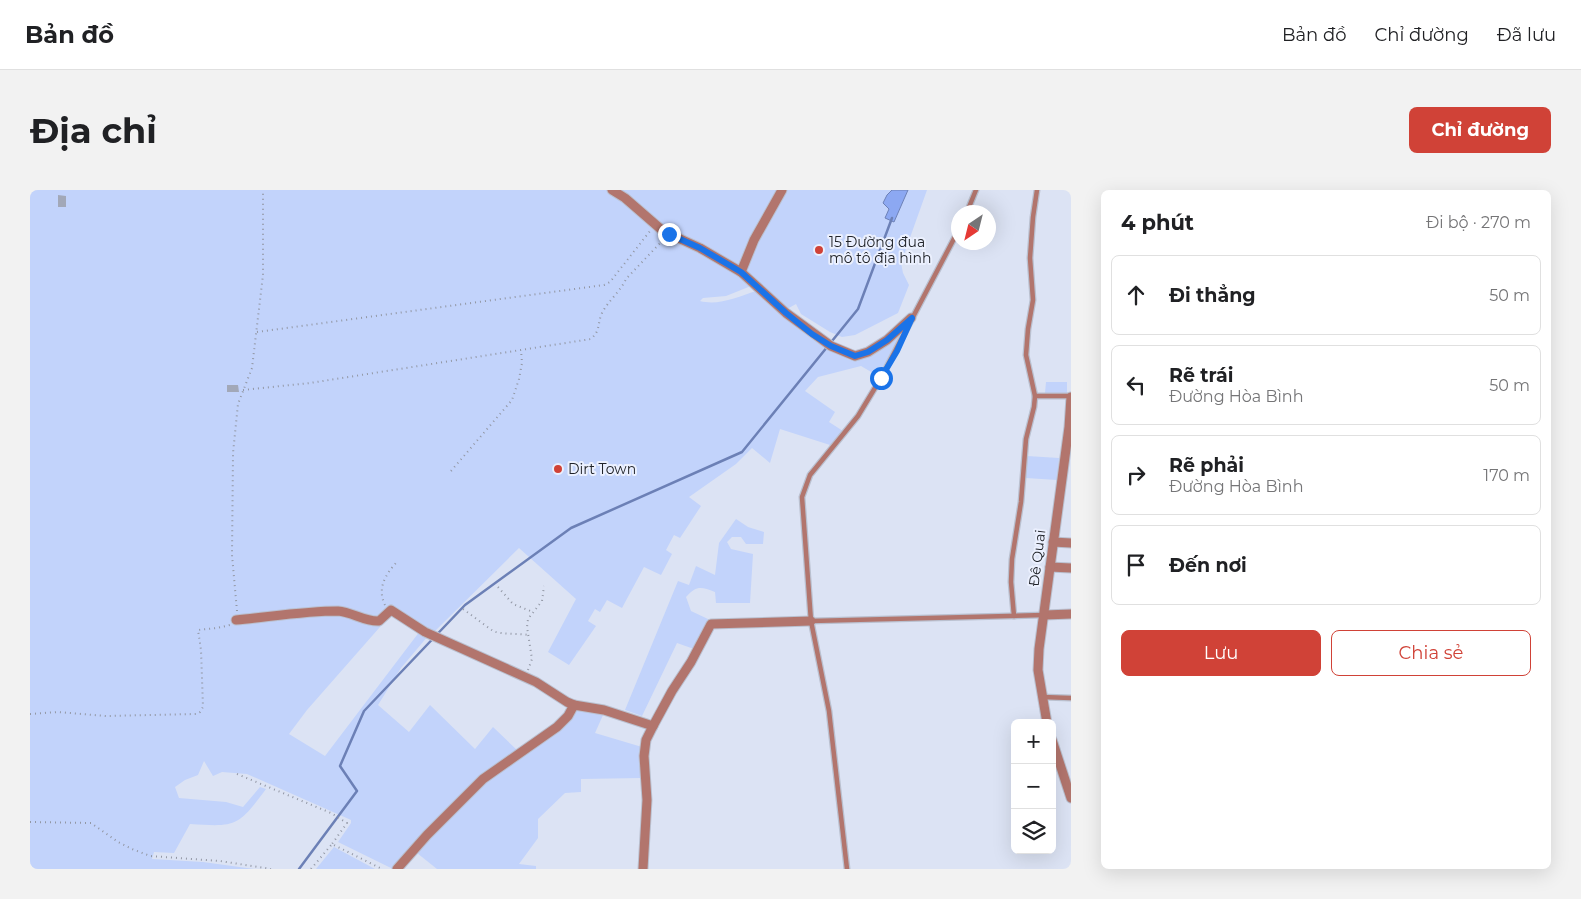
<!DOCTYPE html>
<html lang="vi">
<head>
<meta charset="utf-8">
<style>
  :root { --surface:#fff; --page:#f2f2f2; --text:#202124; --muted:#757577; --line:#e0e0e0; --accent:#d04237 }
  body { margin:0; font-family:Montserrat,sans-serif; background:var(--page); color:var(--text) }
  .controls { position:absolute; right:15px; bottom:15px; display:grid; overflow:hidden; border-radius:8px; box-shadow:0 5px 20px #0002 }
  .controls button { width:45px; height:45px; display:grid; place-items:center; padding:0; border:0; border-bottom:1px solid var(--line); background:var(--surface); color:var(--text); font:25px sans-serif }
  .compass { position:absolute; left:921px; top:15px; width:45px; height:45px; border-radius:50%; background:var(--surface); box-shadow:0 5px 20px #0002; rotate:215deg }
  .stop { position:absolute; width:15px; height:15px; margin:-11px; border:4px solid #1a73e8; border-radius:50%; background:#fff }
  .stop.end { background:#1a73e8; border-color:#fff; box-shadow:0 1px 5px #0008 }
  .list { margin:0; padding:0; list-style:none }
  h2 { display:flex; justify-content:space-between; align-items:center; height:65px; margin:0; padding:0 20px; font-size:21px }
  h2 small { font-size:16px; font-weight:400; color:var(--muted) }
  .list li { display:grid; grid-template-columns:32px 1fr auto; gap:15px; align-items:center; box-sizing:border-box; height:80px; margin:0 10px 10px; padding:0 10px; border:1px solid var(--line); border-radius:8px }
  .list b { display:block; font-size:19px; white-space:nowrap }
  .list p { margin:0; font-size:16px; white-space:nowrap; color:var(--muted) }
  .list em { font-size:16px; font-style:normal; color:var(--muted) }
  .actions { display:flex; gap:10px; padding:15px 20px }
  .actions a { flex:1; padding:11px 0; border:1px solid var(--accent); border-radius:8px; text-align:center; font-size:18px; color:var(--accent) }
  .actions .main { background:var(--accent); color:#fff }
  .icon { flex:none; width:28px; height:28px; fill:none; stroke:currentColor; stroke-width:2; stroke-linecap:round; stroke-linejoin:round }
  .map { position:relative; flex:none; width:1041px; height:679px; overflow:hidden; border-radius:8px }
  header { display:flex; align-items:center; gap:30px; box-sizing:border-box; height:70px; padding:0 25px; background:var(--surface); border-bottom:1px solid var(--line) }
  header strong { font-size:24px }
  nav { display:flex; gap:28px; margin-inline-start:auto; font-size:18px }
  .intro { display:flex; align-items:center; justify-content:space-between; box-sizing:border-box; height:120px; padding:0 30px }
  h1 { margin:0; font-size:35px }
  .button { padding:12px 22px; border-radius:8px; background:var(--accent); color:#fff; font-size:18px; font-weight:700 }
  main { display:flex; gap:30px; padding:0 30px }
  aside { flex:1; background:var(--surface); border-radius:8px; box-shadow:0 5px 20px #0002 }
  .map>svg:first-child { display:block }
  .green { fill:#c2d3fb }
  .water { fill:#8ca8f2; stroke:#6c80b6 }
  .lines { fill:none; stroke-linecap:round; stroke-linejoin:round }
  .stream { stroke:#6c80b6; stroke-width:2.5 }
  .building { fill:#a2a8b8 }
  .lane-casing { stroke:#bac0cf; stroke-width:7 }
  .street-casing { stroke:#bac0cf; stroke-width:11 }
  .path { stroke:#9297a4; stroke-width:2; stroke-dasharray:1 4; stroke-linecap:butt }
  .lane { stroke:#b2756d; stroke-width:4.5 }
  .street { stroke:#b2756d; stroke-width:9 }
  .route { stroke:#1a73e8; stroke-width:6 }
  .poi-dot { fill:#d04237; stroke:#ebf0fe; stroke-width:2 }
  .labels { text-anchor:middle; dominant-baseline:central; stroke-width:4; stroke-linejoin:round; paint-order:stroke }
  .poi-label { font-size:14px; fill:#202329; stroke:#ebf0fe; text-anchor:start }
  .street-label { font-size:14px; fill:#202329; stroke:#ebf0fe }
</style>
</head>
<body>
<header>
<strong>Bản đồ</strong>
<nav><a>Bản đồ</a><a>Chỉ đường</a><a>Đã lưu</a></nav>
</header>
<div class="intro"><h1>Địa chỉ</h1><a class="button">Chỉ đường</a></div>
<main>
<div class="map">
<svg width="1041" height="679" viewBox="0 0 1041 679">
  <rect width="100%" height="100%" fill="#dce3f4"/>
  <g class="green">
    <path d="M 0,0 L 862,0 L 857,5 L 864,32 L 878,0 L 897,0 L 871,73 L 873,83 L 879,95 L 868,123 L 825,145 L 812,147 L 800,142 L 771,124 L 766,114 L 757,119 L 721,96 L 696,106 L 673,108 L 670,111 C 688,116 708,107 726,101 L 773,142 L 820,170 L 834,167 L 876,136 L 848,186 L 831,176 L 788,187 L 775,201 L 805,222 L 799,232 L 813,241 L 800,255 L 750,239 L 740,273 L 722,258 L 706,274 L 659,307 L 671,316 L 650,348 L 644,345 L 636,360 L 642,364 L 631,385 L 614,377 L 592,418 L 577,410 L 570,422 L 565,419 L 558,431 L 566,436 L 539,475 L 518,462 L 546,409 L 489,358 L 403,443 L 364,421 L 277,520 L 259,544 L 295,566 L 390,441 L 398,446 L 371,478 L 348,515 L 379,542 L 400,515 L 445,559 L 463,537 L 488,561 L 363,679 L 308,652 L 321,633 L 321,630 L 217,584 L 192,582 L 183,586 L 174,571 L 168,585 L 155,590 L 145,597 L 149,608 L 196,612 L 213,617 L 230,597 L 236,599 C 208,637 206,637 160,634 L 144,663 L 124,662 L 122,669 L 173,672 L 224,679 L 0,679 Z"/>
    <polygon points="1016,192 1037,192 1037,204 1015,203"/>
    <polygon points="997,266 1029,268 1027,290 996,288"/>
    <path d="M 706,329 L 718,337 L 734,342 L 733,354 L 716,354 L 711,347 L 702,347 L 697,352 L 701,359 L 723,364 L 720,413 L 686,413 L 685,402 C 671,397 667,395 656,407 L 661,421 L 678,429 L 664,459 L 647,453 L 612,526 L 595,520 L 648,391 L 659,395 L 666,376 L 685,385 L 689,353 Z"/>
    <polygon points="546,519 573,525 565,543 612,557 610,575 611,588 551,589 551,602 535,603 508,629 508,648 489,674 506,676 506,679 407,679 387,663 452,594"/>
    <polygon points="304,657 345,679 286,679"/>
  </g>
  <polygon class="water" points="862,0 878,0 864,32 855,28 859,19 853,13 857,5"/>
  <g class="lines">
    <polyline class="stream" points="269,679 327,601 310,576 334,521 435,415 541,338 712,262 828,119 862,28"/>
  </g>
  <g class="building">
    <polygon points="28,5 36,6 36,17 28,17"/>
    <polygon points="197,195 208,195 209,202 197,202"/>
  </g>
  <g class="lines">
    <g class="lane-casing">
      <g id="lane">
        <polyline points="937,22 946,0"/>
        <polyline points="1005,206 1041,206"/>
        <polyline points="984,426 981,392 982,369 991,312 996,249 1004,217 1005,206 996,165 998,139 1003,110 1000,68 1003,27 1007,0"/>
        <polyline points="781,431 1014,425"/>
        <polyline points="1012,507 1041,508"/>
        <polyline points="817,679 799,521 781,431 772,307 780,285 828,226 851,188 928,41"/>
      </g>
    </g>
    <g class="street-casing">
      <g id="street">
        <polyline points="582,0 595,8 633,41 670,58 711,82 756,123 801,156 825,166 838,162 857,150 881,128"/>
        <polyline points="711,82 724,50 752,0"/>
        <polyline points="1023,352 1041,353"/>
        <polyline points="1020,377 1041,378"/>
        <polyline points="1015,425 1041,424"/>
        <path d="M 206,430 C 239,427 274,421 308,421 C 322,422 335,432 349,431 L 361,420 L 395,442 L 506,492 L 537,512 L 544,515"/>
        <polyline points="1017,533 1008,480 1009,459 1039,237 1041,207"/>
        <polyline points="1022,550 1041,608"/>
        <polyline points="367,679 397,645 453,589 527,537 538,526 544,515 574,520 623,536"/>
        <polyline points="613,679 617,610 614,566 616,550 623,536 642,501 661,472 681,434 781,431"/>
      </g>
    </g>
    <g class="path">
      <polyline points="227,142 574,95 580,92 620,41"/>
      <path d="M 213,200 L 280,193 L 561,149 C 571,140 567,134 572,123 C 578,111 590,102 596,89 L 634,49"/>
      <polyline points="421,281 482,210 489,189 492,173 491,160"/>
      <polyline points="468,397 483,414 503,422"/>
      <path d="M 355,415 C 347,399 355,385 366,373"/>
      <path d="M 433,419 L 463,441 C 473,445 487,443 499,445"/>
      <polyline points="207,421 202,365 203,263 208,214 222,178 233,85 233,0"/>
      <polyline points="498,480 502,469 497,437 498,429 512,411 514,396"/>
      <polyline points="0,524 28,522 76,526 166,524 170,522 173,517 171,460 168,440 187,438 200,435"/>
      <polyline points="207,584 301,623 317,633 302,654"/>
      <polyline points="0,632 61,633 88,652 102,659 120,666 190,671 241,679"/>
      <polyline points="281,679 302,654 352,679"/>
    </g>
    <use href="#lane" class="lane"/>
    <use href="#street" class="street"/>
  </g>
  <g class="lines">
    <polyline class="route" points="639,44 670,58 711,82 756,123 782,144 801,156 825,166 838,162 857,150 882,128 867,161 851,188"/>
  </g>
  <g class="poi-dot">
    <circle cx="789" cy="60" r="5"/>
    <circle cx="528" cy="279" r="5"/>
  </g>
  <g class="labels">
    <g class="poi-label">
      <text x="799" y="52">15 Đường đua<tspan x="799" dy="16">mô tô địa hình</tspan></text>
      <text x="538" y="279">Dirt Town</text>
    </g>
    <g class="street-label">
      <text transform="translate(1007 368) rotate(-83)">Đê Quai</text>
    </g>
  </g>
</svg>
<div class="controls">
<button>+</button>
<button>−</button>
<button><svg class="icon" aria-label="layers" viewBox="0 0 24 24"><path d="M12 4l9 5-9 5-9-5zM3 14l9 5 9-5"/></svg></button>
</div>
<svg class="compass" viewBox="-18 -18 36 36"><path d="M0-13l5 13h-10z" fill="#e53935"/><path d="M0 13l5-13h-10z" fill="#757577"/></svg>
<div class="stop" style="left:851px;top:188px"></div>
<div class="stop end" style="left:639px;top:44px"></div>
</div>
<aside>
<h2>4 phút<small>Đi bộ · 270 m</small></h2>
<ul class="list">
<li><svg class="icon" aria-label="ahead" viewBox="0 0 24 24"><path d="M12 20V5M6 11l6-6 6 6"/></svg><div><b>Đi thẳng</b></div><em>50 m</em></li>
<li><svg class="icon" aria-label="left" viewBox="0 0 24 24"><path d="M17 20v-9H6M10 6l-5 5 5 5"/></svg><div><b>Rẽ trái</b><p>Đường Hòa Bình</p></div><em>50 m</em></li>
<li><svg class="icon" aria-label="right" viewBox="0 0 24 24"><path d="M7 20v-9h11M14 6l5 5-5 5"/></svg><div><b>Rẽ phải</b><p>Đường Hòa Bình</p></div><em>170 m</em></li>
<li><svg class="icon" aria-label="arrive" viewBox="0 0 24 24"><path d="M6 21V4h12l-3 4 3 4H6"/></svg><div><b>Đến nơi</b></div></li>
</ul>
<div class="actions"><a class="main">Lưu</a><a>Chia sẻ</a></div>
</aside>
</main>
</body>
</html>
